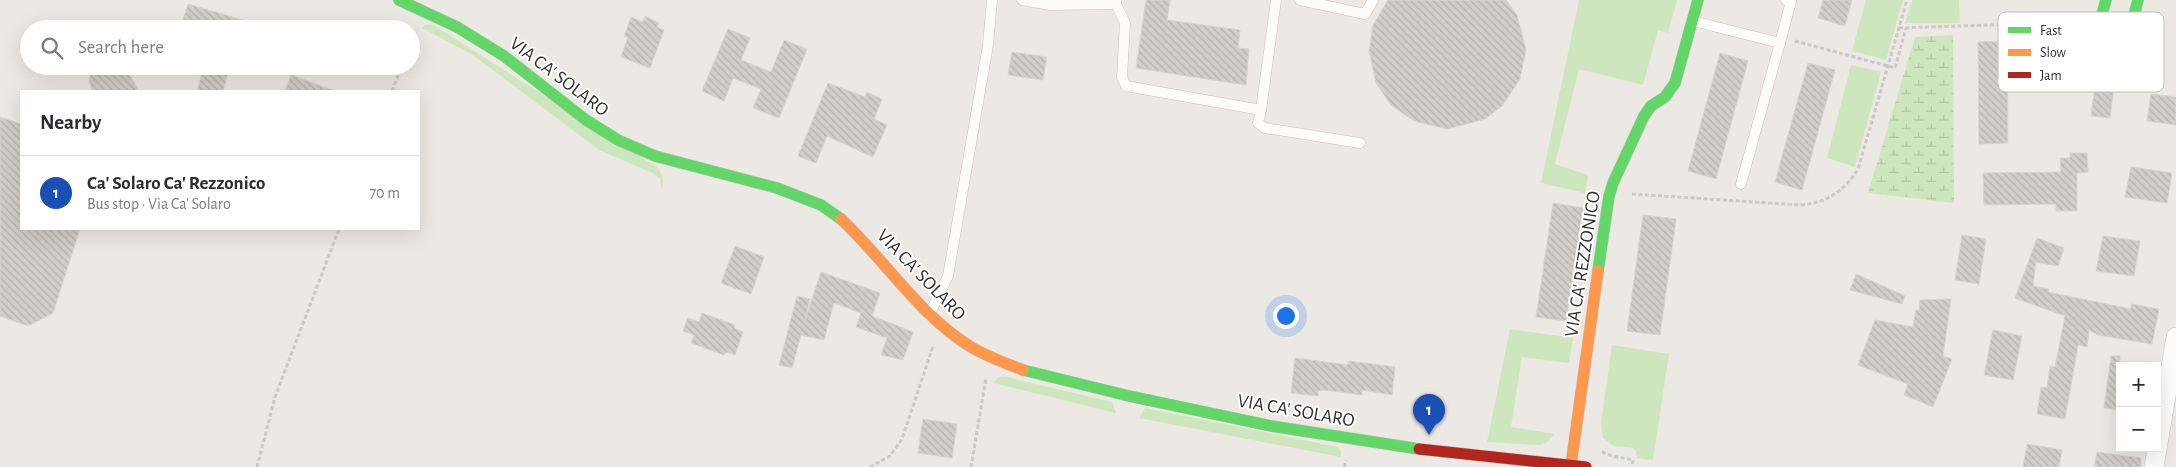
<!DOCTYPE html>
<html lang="en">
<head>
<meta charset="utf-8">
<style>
  :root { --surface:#fff; --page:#f2f2f3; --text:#2b2b33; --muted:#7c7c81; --line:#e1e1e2; --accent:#ea580c }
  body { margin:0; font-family:"Alegreya Sans",sans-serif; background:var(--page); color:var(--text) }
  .controls { position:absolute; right:15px; bottom:15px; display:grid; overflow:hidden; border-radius:0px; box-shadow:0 5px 20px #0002 }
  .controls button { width:45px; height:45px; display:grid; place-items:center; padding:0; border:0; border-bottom:1px solid var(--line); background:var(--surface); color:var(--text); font:25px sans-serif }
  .you { position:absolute; left:1285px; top:315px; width:18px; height:18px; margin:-12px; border:4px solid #fff; border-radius:50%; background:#1a73e8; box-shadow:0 0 0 8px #1a73e833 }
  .badge { display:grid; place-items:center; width:32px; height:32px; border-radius:50%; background:var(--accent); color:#fff; font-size:16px; font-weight:700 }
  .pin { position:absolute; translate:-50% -41px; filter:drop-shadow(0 1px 2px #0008) }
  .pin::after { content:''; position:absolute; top:26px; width:18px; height:15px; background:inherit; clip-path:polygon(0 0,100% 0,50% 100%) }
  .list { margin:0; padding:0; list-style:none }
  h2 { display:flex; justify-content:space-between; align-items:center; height:65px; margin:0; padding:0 20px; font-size:21px }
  h2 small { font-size:16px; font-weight:400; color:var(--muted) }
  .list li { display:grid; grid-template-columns:32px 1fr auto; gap:15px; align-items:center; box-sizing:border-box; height:75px; padding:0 20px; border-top:1px solid var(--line) }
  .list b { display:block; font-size:19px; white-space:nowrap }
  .list p { margin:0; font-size:16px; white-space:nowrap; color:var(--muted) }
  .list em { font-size:16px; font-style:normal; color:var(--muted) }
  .icon { flex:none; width:28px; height:28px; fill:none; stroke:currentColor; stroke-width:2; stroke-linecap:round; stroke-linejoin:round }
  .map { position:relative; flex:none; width:2176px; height:467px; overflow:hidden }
  .search { position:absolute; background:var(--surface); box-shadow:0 5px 20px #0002; left:20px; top:20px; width:400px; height:55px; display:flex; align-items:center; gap:12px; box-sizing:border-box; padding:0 18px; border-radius:28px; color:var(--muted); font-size:19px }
  .panel { position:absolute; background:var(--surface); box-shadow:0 5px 20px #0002; left:20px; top:90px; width:400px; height:140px; border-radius:0px }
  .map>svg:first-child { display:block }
  .green { fill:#cee6be }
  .wetland { fill:url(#wetland-marsh) }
  .building { fill:url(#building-back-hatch); stroke:#d7d4d0 }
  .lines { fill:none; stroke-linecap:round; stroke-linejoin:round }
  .lane-casing { stroke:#c5c4c5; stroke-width:11 }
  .street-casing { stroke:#c5c4c5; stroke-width:20 }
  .fast-casing { stroke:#c5c4c5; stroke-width:12 }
  .slow-casing { stroke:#c5c4c5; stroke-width:12 }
  .jam-casing { stroke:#c5c4c5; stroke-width:12 }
  .path { stroke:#c9c9c8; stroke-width:3; stroke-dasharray:4 2.5; stroke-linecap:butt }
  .lane { stroke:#fcfcfb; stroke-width:10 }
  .street { stroke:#fcfcfb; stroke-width:19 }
  .fast { stroke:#63d668; stroke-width:11 }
  .slow { stroke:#ff974d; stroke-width:11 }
  .jam { stroke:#b3261e; stroke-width:11 }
  .labels { text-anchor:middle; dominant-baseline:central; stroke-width:4; stroke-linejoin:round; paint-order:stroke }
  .street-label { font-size:19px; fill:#2e2e2e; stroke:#fff }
  .key { fill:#fff; stroke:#c0c0c0; stroke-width:1 }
  .key-label { font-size:14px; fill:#2e2e2e }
</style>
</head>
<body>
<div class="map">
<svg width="2176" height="467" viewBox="0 0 2176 467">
  <defs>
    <pattern id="wetland-marsh" width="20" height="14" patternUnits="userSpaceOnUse" patternTransform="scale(1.25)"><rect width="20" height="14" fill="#cee6be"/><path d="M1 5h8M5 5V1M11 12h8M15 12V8" fill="none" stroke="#b1c6a4"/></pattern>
    <pattern id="building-back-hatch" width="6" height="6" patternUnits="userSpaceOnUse" patternTransform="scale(1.25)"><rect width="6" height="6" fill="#d1cecb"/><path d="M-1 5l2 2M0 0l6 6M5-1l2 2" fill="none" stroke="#b4b1af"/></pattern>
  </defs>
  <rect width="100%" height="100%" fill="#ece8e4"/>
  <g class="green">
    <polygon points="1579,0 1677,0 1668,33 1658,30 1643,85 1579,69 1555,164 1588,175 1585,193 1541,183"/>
    <polygon points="1866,0 1903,0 1886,60 1852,51"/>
    <polygon points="1912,0 1959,0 1960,23 1905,23"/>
    <polygon points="432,24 658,168 663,177 662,190 660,179 655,174 599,150 473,55 422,28 425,25"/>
    <polygon points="1851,65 1881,72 1855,167 1827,158"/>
    <polygon points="1510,329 1573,338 1569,363 1522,357 1511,427 1555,434 1546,443 1539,445 1487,442"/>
    <polygon points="1612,345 1669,354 1653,460 1637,458 1636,451 1633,448 1614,446 1603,438 1601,423"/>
    <polygon points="999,377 1007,377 1112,402 1116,413 993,383"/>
    <polygon points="1145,408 1338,447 1341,451 1341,457 1139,418"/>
  </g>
  <polygon class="wetland" points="1953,35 1954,203 1868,193 1915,37"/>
  <g class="building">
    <polygon points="1146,0 1170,0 1167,20 1240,30 1238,48 1249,49 1246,85 1136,68"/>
    <polygon points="1388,0 1506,0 1517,15 1526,50 1520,79 1502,106 1485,119 1447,129 1414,121 1391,105 1376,83 1369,50 1373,25"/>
    <polygon points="1823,0 1852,0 1845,26 1818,18"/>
    <polygon points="188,4 259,25 259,29 180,29"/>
    <polygon points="645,16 659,23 657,27 664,30 650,68 621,57 628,37 624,36 631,17 643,22"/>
    <polygon points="728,29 750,38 741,60 771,72 784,40 807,49 779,118 753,108 761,89 733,78 724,101 702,91"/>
    <polygon points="2007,41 2008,143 1979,144 1978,42"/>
    <polygon points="1012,52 1047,57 1043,80 1008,75"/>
    <polygon points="1720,53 1748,61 1716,179 1688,171"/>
    <polygon points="1808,63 1835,70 1802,190 1775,182"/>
    <polygon points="94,66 124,66 139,91 92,91 89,79"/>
    <polygon points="204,66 230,66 223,91 197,91"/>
    <polygon points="291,75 332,90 331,91 285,91"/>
    <polygon points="828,83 865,97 867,92 882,99 874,119 887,125 873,157 827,136 816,163 798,156"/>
    <polygon points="2095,84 2114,87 2110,118 2091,116"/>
    <polygon points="2151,94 2176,97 2176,125 2147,121"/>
    <polygon points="0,117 21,124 21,229 80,229 53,313 28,326 0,316"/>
    <polygon points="2070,153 2087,153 2088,172 2077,173 2077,211 2056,211 2056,204 1984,205 1983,173 2061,172 2060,158 2070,158"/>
    <polygon points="2131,167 2172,173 2167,203 2125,197"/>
    <polygon points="1553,203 1583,208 1566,321 1536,317"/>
    <polygon points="1643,215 1676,219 1660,335 1627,331"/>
    <polygon points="1962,235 1986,239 1979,284 1955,280"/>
    <polygon points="2103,236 2140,241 2134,276 2096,271"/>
    <polygon points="2037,238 2064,248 2058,266 2036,262 2033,286 2049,289 2048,292 2131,309 2131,304 2159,309 2152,344 2098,335 2089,330 2087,347 2078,345 2065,419 2037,414 2041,387 2047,388 2050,366 2055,367 2065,316 2015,298"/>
    <polygon points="735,246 764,257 751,294 721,283"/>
    <polygon points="821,272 880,293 872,316 913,332 903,360 881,355 887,338 856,327 861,313 834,303 824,340 801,335 792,368 779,365 797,296 810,299 805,320"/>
    <polygon points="1856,274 1905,296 1902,304 1850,290"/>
    <polygon points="1951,299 1943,356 1952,359 1933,407 1904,395 1908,384 1858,365 1875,320 1913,327 1916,310 1919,310 1920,300"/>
    <polygon points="702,313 735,325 734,328 743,332 735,355 726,352 724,355 691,343 694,335 683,331 688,318 699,322"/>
    <polygon points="1993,330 2022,336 2013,380 1984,375"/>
    <polygon points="2111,356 2120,356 2120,410 2104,408"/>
    <polygon points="1295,358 1348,365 1349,361 1395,367 1392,395 1362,390 1362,395 1324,390 1318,391 1318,396 1291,393"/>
    <polygon points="923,419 957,424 952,458 918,453"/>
    <polygon points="2027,444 2062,450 2059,467 2023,467"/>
    <polygon points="2097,452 2141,458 2141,467 2094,467"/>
  </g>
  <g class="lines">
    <g class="lane-casing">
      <g id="lane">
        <polyline points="1022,0 1050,5 1116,4 1116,0"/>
        <polyline points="1300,0 1365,14 1373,0"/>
        <polyline points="1116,4 1125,23 1122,77 1126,86 1261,110 1276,0"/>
        <polyline points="1693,21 1780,43 1791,1 1786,0"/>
        <polyline points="1261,110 1258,123 1265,128 1360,143"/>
        <polyline points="1741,184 1780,43"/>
        <polyline points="930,313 948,276 988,45 992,0"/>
      </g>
    </g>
    <g class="street-casing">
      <polyline id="street" points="2154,467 2176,337"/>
    </g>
    <g class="fast-casing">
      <g id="fast">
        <polyline points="399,0 457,27 504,56 586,120 618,140 655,156 777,188 821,205 841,219"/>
        <path d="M 2106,0 L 2091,53 C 2103,57 2115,64 2124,53 L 2138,0"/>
        <polyline points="1598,271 1609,196 1613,183 1644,116 1651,106 1665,97 1675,83 1698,0"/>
        <polyline points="1023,370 1129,396 1271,426 1419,449"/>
      </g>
    </g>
    <g class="slow-casing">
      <g id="slow">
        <path d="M 841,219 C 885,260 919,315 971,347 C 988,357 1005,363 1023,370"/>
        <polyline points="1571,465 1598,271"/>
      </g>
    </g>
    <g class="jam-casing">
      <polyline id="jam" points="1419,449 1586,467"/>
    </g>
    <g class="path">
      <polyline points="1899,28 2078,22"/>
      <polyline points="1795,41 1895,68 1906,28"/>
      <polyline points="411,42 416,30"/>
      <polyline points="392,91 402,66"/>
      <path d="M 1632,194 L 1799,205 C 1825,204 1845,191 1858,169 L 1907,0"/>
      <polyline points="1602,452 1612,456 1633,460 1632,467"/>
      <polyline points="257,467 275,397 339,229"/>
      <polyline points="870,467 890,456 902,439 933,346"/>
      <polyline points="971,467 986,378"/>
      <polyline points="1344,467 1346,460"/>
    </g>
    <use href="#lane" class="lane"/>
    <use href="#street" class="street"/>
    <use href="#fast" class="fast"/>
    <use href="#slow" class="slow"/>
    <use href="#jam" class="jam"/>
  </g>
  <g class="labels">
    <g class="street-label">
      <text transform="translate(559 77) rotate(37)">VIA CA' SOLARO</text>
      <text transform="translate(1583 264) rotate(-81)">VIA CA' REZZONICO</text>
      <text transform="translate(921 275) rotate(46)">VIA CA' SOLARO</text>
      <text transform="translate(1296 411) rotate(10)">VIA CA' SOLARO</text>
    </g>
  </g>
  <rect x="1998" y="12" width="166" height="80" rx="8" class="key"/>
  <rect x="2008" y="27" width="23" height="6" fill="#63d668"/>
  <rect x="2008" y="49" width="23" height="7" fill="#ff974d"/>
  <rect x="2008" y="72" width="23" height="6" fill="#b3261e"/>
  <g class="key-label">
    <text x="2040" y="35">Fast</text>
    <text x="2040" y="57">Slow</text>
    <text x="2040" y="80">Jam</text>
  </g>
</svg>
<div class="controls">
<button>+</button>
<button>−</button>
</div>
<div class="you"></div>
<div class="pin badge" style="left:1429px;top:435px;background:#1a4fb4">1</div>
<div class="search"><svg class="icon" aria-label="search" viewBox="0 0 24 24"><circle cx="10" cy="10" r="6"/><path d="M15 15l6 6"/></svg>Search here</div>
<section class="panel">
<h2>Nearby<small></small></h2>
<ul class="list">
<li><span class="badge" style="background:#1a4fb4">1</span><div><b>Ca' Solaro Ca' Rezzonico</b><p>Bus stop · Via Ca' Solaro</p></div><em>70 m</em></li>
</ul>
</section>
</div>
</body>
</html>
